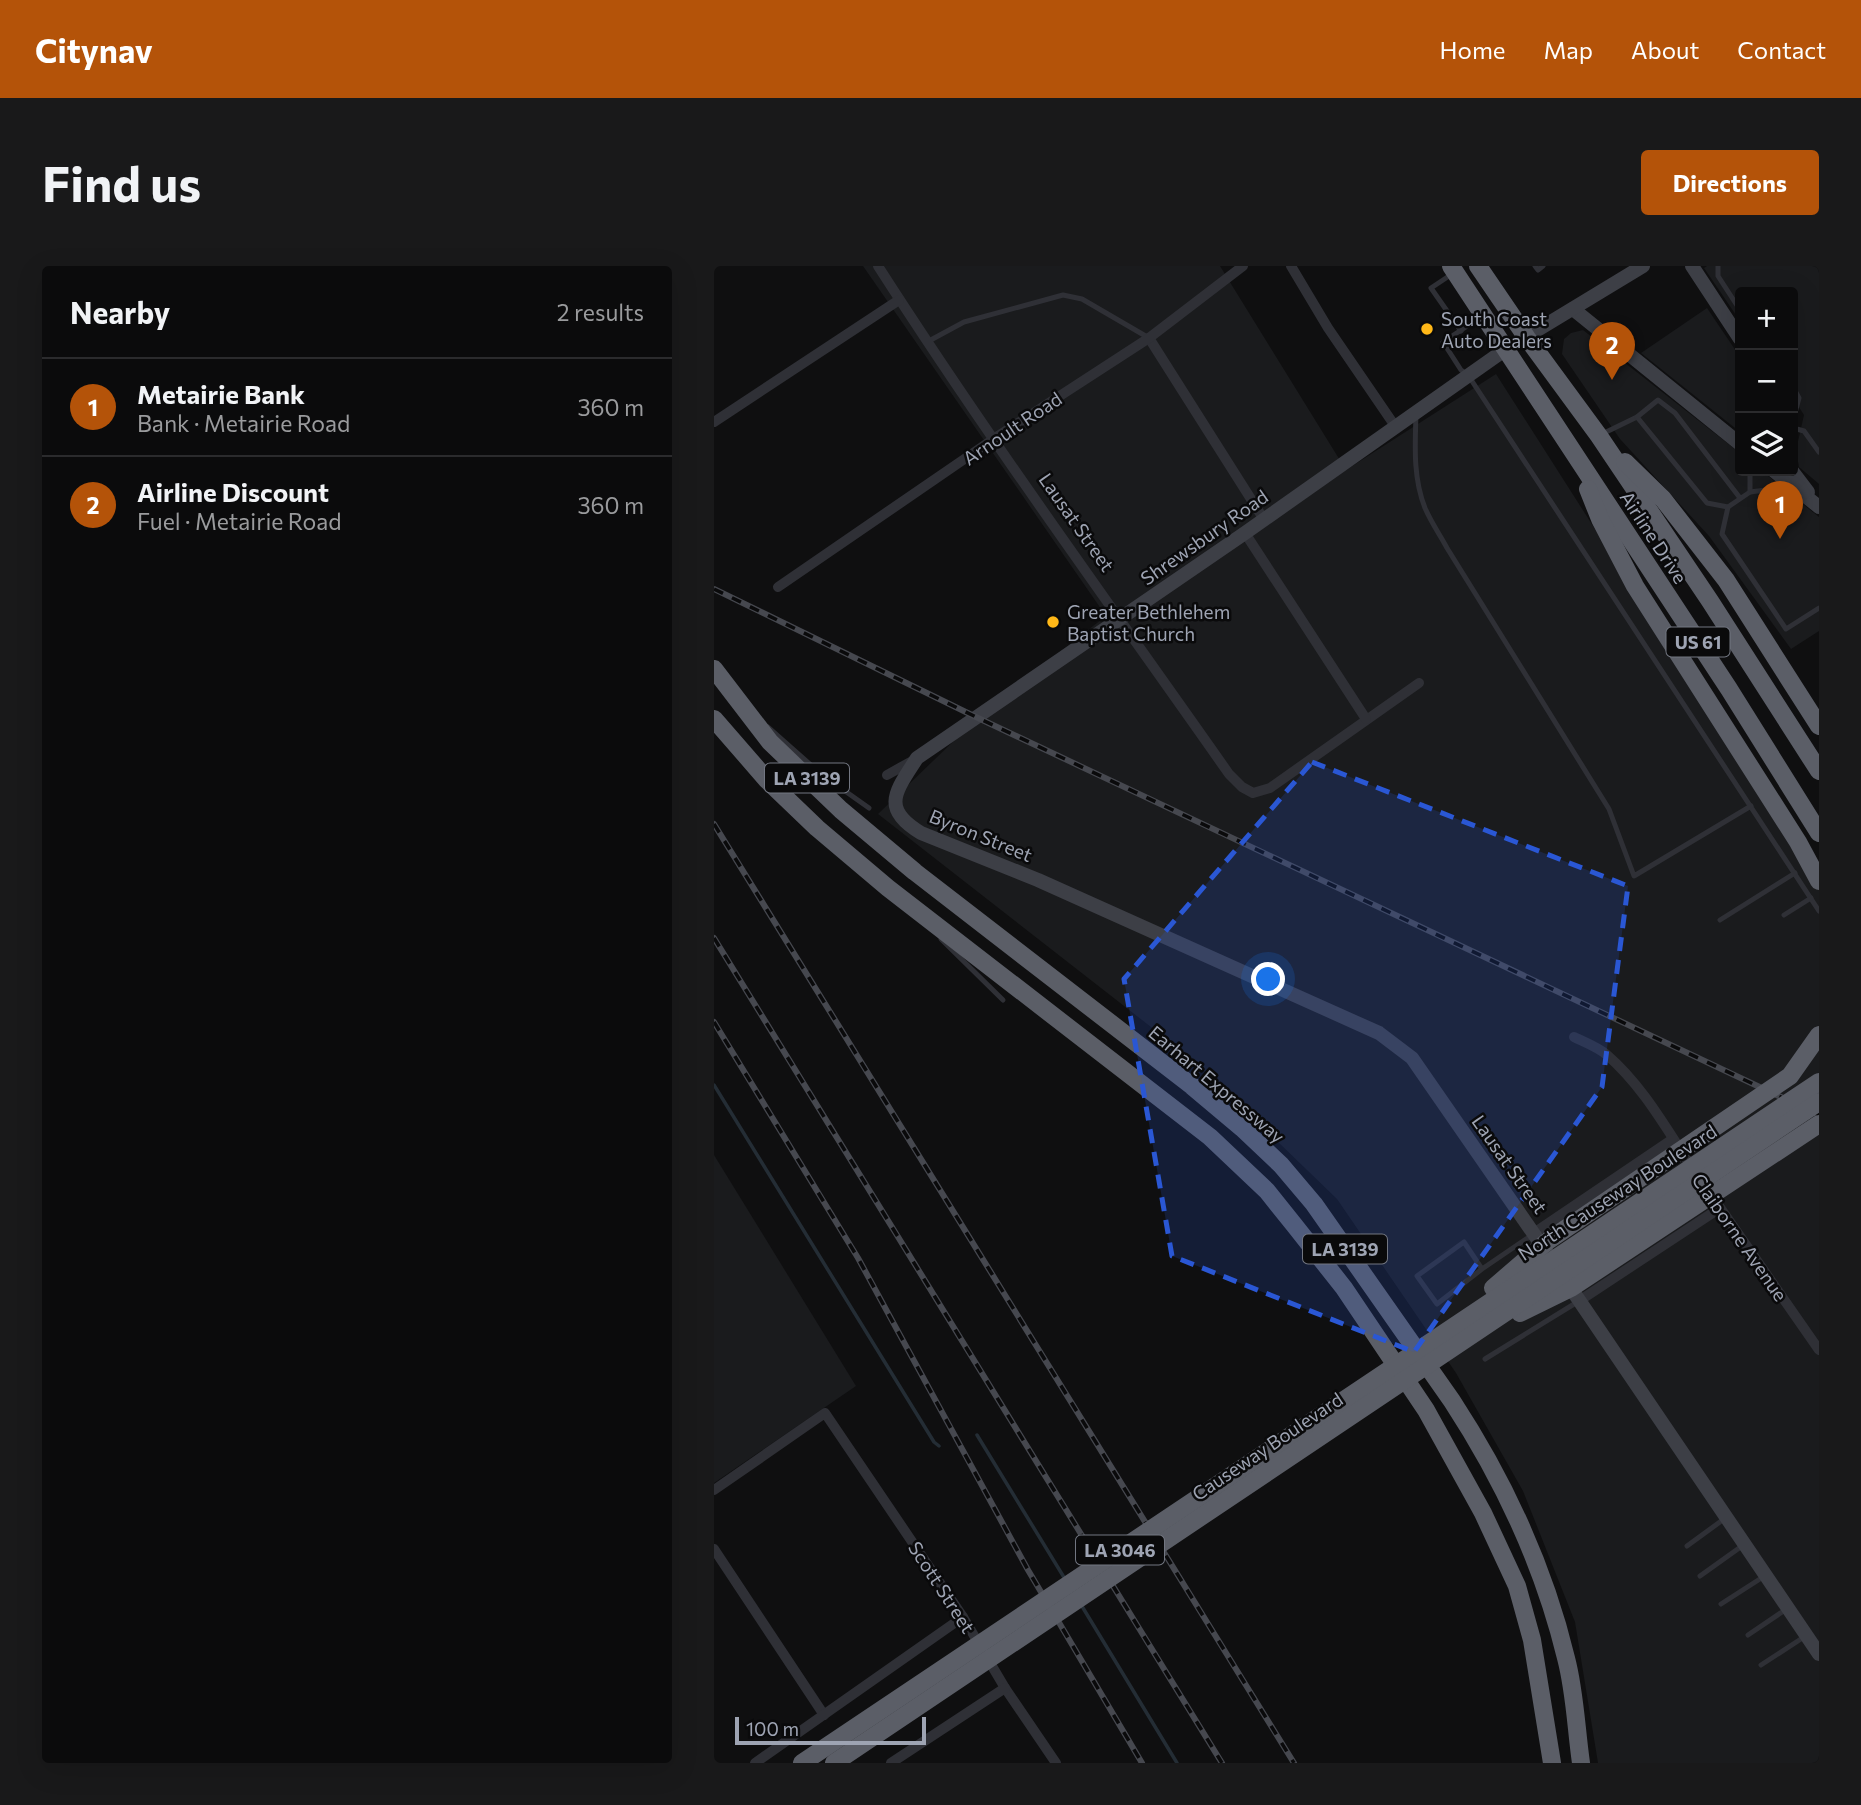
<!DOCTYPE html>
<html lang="en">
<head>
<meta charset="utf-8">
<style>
  :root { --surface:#0b0b0c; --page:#19191a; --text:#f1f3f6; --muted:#9a9b9d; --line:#2b2b2d; --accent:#b45309 }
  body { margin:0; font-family:Commissioner,sans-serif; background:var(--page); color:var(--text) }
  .controls { position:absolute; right:21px; top:21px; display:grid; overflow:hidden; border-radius:7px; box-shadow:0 7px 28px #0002 }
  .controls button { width:63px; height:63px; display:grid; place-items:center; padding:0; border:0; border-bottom:2px solid var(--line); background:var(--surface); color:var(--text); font:35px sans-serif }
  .scale { position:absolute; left:21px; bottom:18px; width:191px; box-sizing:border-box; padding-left:7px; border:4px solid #9ea4b3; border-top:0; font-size:19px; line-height:24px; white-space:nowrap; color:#9ea4b3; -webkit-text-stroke:5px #0a0a0b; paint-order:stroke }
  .you { position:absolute; left:555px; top:714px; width:24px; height:24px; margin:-18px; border:5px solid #fff; border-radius:50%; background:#1a73e8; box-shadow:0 0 0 10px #1a73e833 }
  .badge { display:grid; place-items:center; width:46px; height:46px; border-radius:50%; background:var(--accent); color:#fff; font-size:23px; font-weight:700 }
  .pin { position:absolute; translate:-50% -58px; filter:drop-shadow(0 2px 4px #0008) }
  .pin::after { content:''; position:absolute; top:37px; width:24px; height:21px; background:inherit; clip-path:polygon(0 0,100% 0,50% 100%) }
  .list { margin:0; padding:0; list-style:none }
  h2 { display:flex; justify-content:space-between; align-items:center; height:91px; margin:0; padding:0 28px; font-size:30px }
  h2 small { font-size:23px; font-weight:400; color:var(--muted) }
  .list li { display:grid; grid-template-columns:46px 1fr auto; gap:21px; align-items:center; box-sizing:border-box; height:98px; padding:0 28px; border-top:2px solid var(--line) }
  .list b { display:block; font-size:26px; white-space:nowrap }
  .list p { margin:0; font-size:23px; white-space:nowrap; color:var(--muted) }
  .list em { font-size:23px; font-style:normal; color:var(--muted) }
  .icon { flex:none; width:38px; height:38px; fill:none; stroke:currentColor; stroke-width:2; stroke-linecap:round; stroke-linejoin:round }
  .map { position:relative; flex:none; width:1105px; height:1497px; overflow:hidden; border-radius:7px }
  header { display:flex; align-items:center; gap:42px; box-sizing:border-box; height:98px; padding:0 35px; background:var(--accent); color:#fff }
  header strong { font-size:33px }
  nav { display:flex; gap:38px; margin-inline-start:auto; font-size:24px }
  .intro { display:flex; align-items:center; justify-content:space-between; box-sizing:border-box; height:168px; padding:0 42px }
  h1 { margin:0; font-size:49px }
  .button { padding:18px 32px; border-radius:7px; background:var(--accent); color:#fff; font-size:24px; font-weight:700 }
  main { display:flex; gap:42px; padding:0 42px }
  aside { flex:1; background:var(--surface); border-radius:7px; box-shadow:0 7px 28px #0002 }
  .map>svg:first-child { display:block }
  .built { fill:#1a1b1d }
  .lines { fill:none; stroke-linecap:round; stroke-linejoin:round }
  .stream { stroke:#242d35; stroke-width:3.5 }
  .lane { stroke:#2f3036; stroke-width:5 }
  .street { stroke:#2f3036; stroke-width:10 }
  .secondary { stroke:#3d3f46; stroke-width:14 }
  .highway { stroke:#5b5e67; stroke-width:18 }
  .rail-casing { stroke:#46484f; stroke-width:6 }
  .rail { stroke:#0a0a0b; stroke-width:3.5; stroke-dasharray:10; stroke-linecap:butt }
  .highway-bridge { stroke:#5b5e67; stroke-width:18 }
  .marked { fill:#2a57d4; fill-opacity:0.2; stroke:#2a57d4; stroke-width:5; stroke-dasharray:14 9; stroke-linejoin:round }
  .poi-dot { fill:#ffb818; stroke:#0a0a0b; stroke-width:2.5 }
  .labels { text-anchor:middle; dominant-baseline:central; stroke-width:5; stroke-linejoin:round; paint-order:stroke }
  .shield { fill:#0a0a0b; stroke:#727681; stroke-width:2 }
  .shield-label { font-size:18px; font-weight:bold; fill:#9ea4b3 }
  .poi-label { font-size:19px; fill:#9ea4b3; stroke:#0a0a0b; text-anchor:start }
  .street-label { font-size:19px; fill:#9ea4b3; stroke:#0a0a0b }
</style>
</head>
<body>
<header>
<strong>Citynav</strong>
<nav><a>Home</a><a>Map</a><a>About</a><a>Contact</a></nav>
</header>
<div class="intro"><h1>Find us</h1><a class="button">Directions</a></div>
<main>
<aside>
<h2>Nearby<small>2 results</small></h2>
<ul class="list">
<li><span class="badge">1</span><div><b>Metairie Bank</b><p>Bank · Metairie Road</p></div><em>360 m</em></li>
<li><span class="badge">2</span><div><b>Airline Discount</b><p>Fuel · Metairie Road</p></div><em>360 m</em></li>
</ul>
</aside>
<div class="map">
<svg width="1105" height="1497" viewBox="0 0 1105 1497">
  <rect width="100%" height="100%" fill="#0f0f10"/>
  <g class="built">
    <polygon points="149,0 506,0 632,204 782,108 1105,614 1105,1497 884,1497 861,1356 809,1225 742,1107 623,933 478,793 164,548 275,441 392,350"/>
    <polygon points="993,0 1105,0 1105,218 1085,201 1082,184 1090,149 1079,132 1079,26 1026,26 1026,55 990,2"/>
    <polygon points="993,42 1026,91 1026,166 927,87"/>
    <polygon points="869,64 1026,187 1026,205 1048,205 1105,251 1105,365 1077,383 995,270 906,173 848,88 850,73 857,67"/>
    <polygon points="0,889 142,1120 0,1217"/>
  </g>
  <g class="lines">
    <g class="stream">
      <polyline points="0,819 220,1176 225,1180"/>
      <polyline points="263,1169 351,1313"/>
      <polyline points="366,1337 463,1497"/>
    </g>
    <g class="lane">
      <polyline points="821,0 824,4 829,0"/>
      <polyline points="1004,0 1004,10 1026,44"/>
      <polyline points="738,8 717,22 747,65"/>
      <polyline points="767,51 729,76 747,104 754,109 1105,645"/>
      <polyline points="213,76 250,56 349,29 368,33 435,72"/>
      <polyline points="1079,121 1085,132 1079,154"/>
      <path d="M 702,148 C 701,180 699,212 711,242 C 717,256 726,269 733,282 L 895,543 L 920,610 L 1037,540"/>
      <polyline points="1079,162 1090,165 1105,186"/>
      <polyline points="888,168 923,151"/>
      <polyline points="1036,205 1036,226"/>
      <polyline points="1026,232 961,147 944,134 923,151 993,237 1014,241 1036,226 1076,221"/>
      <polyline points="1014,241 1008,268 1072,363 1105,342"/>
      <polyline points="54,461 107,508 155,542"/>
      <polyline points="1070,649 1097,632"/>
      <polyline points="1006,654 1081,607"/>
      <polyline points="227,673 289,734"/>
      <polyline points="768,1003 723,1038 703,1010 750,976 768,1003 818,969"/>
      <polyline points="771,1093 865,1035"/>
      <polyline points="973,1280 1010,1253"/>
      <polyline points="986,1310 1028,1280"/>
      <polyline points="1007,1338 1049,1311"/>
      <polyline points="1034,1369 1071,1344"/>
      <polyline points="1047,1399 1090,1371"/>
    </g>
    <g class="street">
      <path d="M 164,0 C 275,173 397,340 515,508 L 528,521 L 539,527 L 556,522 L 705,417"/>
      <polyline points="577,0 614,62 681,160"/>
      <polyline points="435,72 549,252"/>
      <polyline points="0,156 185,34"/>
      <polyline points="531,267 652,453"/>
      <polyline points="64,321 281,172 435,72 529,0"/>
      <polyline points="173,509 200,494"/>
      <path d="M 860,771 C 870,776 884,781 893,789 C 929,820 953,864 979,903"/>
      <polyline points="996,927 1105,1084"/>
      <polyline points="820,967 959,873"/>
      <polyline points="865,1035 1006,942"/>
      <polyline points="0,1224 111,1147 249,1351 291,1422 342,1497"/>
      <polyline points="0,1283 110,1449"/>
      <polyline points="41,1497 249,1351"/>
      <polyline points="177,1497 291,1422"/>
    </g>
    <g class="secondary">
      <polyline points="978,0 1026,73"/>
      <polyline points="859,43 1026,178"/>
      <polyline points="1060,205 1105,241"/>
      <polyline points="1078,205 1094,226"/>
      <path d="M 833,987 L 698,792 L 665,767 L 324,614 L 207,567 C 165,542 183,524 203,492 L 531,267 L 792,83 L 929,0"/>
      <polyline points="852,1015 1105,1388"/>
    </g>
    <g class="highway">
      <polyline points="737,0 1015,423 1105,567"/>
      <polyline points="764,0 813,72 885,170 996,335 1105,505"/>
      <polyline points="911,196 949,233 1012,314 1105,460"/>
      <polyline points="874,223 886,253 921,320 1084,576 1105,615"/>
      <path d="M 0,403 L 56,476 L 127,544 L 201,606 L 478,820 L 528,862 L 567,899 L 600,938 L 738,1135 C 789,1213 830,1301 852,1392 C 861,1426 862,1462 867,1497"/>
      <polyline points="0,453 53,514 103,562 174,622 496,871 553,925 581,960 630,1022 712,1144 769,1247 803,1320 818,1374 838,1497"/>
    </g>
    <g class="rail-casing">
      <g id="rail">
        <polyline points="0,323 262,451 1105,849"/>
        <polyline points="0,558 580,1497"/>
        <polyline points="0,672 508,1497"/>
        <polyline points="0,756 144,992 314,1304 428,1497"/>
      </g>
    </g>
    <use href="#rail" class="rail"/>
    <g class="highway-bridge">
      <polyline points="779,1022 835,974 1076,810 1105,769"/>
      <polyline points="806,1047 857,1022 1105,858"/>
      <polyline points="88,1497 1105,816"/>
      <polyline points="120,1497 1105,836"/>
    </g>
  </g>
  <path class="marked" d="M 598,496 L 914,620 L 888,821 L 700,1086 L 458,990 L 410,713 Z"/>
  <g class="poi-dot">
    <circle cx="713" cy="63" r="7"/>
    <circle cx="339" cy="356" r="7"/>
  </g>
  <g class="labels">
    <g class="shield">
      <rect x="952.5" y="361.5" width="63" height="29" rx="5"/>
      <rect x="51" y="497.5" width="84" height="29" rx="5"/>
      <rect x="589" y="968.5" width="84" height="29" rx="5"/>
      <rect x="362" y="1269.5" width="88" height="29" rx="5"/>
    </g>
    <g class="shield-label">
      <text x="984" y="376">US 61</text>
      <text x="93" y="512">LA 3139</text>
      <text x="631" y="983">LA 3139</text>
      <text x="406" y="1284">LA 3046</text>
    </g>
    <g class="poi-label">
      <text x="727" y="52">South Coast<tspan x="727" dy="22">Auto Dealers</tspan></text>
      <text x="353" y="345">Greater Bethlehem<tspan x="353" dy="22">Baptist Church</tspan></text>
    </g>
    <g class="street-label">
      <text transform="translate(298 162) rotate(-34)">Arnoult Road</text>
      <text transform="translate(363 256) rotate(55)">Lausat Street</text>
      <text transform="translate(490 271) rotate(-35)">Shrewsbury Road</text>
      <text transform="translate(940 271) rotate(57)">Airline Drive</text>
      <text transform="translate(267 569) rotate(22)">Byron Street</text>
      <text transform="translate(503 818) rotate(40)">Earhart Expressway</text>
      <text transform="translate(796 898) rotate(55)">Lausat Street</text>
      <text transform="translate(903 926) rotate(-33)">North Causeway Boulevard</text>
      <text transform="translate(1026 971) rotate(55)">Claiborne Avenue</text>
      <text transform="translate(553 1180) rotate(-34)">Causeway Boulevard</text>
      <text transform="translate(228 1321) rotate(57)">Scott Street</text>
    </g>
  </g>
</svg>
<div class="controls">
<button>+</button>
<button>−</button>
<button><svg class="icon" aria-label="layers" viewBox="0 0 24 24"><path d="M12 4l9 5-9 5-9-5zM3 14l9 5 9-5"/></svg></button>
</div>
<div class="scale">100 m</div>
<div class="you"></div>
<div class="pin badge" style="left:1066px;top:273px">1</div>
<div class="pin badge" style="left:898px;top:114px">2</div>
</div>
</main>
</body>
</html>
